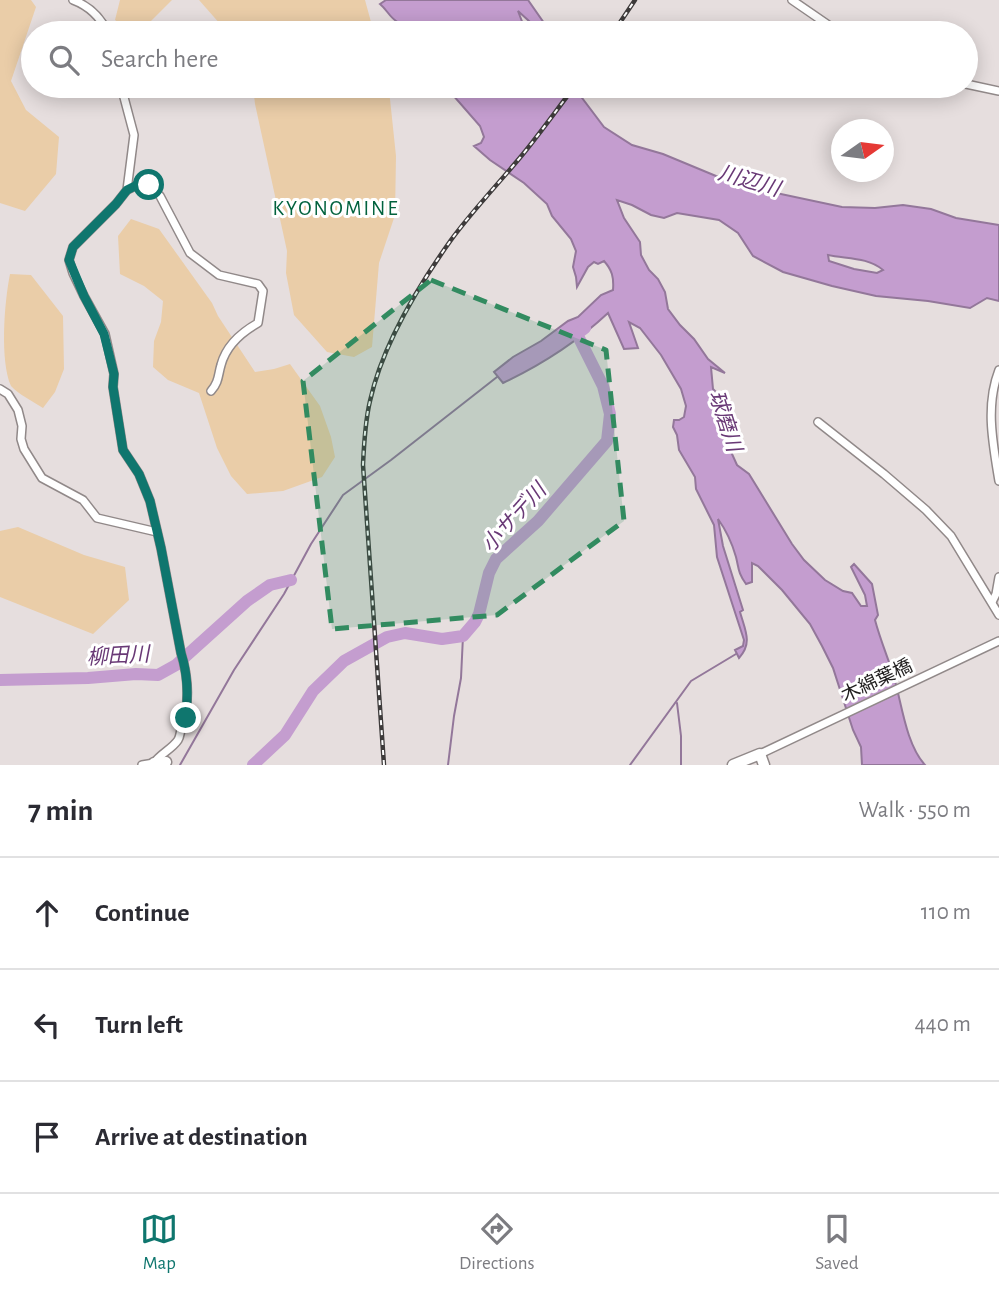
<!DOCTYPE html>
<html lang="en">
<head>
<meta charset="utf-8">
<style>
  :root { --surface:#fff; --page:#f7f7f7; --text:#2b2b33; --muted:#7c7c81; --line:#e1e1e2; --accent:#0f766e }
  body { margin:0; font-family:"Alegreya Sans","Noto Sans JP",sans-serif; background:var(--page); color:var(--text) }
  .compass { position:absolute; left:831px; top:119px; width:63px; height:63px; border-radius:50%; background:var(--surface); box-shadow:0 4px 18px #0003; rotate:76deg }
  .stop { position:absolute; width:21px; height:21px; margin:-16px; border:5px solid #0f766e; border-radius:50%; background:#fff }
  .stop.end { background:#0f766e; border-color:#fff; box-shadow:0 2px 7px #0008 }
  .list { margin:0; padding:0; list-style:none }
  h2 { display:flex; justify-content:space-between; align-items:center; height:91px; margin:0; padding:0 28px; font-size:30px }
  h2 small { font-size:23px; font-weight:400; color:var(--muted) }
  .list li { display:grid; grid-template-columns:46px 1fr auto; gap:21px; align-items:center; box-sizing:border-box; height:112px; padding:0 28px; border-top:2px solid var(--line) }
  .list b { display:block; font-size:26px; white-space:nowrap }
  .list em { font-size:23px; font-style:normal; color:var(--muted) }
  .icon { flex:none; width:38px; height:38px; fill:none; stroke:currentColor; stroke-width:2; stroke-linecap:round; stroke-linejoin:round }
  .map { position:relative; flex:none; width:999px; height:765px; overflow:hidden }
  .search { position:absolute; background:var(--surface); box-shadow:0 4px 18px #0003; left:21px; right:21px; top:21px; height:77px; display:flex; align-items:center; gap:18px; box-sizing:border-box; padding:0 24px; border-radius:38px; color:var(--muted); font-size:26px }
  .sheet { height:427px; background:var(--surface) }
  nav { display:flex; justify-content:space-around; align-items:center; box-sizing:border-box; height:98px; border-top:2px solid var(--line); background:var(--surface); font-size:19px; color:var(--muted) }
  nav a { display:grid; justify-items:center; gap:4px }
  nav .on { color:var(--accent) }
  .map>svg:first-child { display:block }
  .green { fill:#eacda8 }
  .water { fill:#c49dcf; stroke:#93779a; stroke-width:2; fill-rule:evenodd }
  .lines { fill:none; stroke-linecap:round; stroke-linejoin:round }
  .stream { stroke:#93779a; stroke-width:2 }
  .river { stroke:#c49dcf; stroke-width:12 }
  .minor-casing { stroke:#918989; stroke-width:10 }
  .major-casing { stroke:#918989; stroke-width:13 }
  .minor { stroke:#fff; stroke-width:7 }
  .major { stroke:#fff; stroke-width:10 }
  .rail-casing { stroke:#3e3b3b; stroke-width:4.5 }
  .rail { stroke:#fff; stroke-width:2; stroke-dasharray:5; stroke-linecap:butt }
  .route { stroke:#0f766e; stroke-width:9 }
  .marked { fill:#328b60; fill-opacity:0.2; stroke:#328b60; stroke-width:5; stroke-dasharray:14 9; stroke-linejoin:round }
  .labels { text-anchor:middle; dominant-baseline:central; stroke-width:6; stroke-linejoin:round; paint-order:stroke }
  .street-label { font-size:19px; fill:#201e1e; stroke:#fff }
  .water-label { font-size:21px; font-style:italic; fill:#693976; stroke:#fff }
  .neighbourhood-label { font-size:21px; letter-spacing:2px; fill:#02623d; stroke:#fff }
</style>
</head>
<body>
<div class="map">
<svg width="999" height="765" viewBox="0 0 999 765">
  <rect width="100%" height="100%" fill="#e6dede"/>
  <g class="green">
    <polygon points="0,0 31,0 36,7 11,81 26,110 59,137 56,174 25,211 0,203"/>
    <polygon points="120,0 172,0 139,33 133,33 115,20"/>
    <polygon points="199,0 365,0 374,33 228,33"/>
    <polygon points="253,86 387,86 390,99 396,156 395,215 379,263 372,347 354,357 327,352 294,315 286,273 287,251 255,104"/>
    <polygon points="131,219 159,229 212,303 218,316 255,372 274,369 290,364 320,406 331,437 335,457 322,477 283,491 247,494 231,476 217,448 199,393 168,380 153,367 154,341 161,322 163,301 144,286 120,274 118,236"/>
    <path d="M 10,274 L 31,275 L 63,316 L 64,369 L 55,392 L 43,408 C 34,402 18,394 11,386 C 0,361 4,304 10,274 Z"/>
    <polygon points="18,527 84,555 125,567 129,600 93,634 0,597 0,531"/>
  </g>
  <g class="water">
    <path d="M 386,0 L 528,0 L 551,33 L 541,32 L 518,11 L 523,24 L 532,33 L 392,33 L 390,28 L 396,21 C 389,16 387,10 380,4 Z"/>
    <path d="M 445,86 L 573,86 L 604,127 L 632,145 L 663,154 L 716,176 L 762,190 L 842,207 L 875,208 L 903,205 L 931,209 L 956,218 L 999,225 L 999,301 L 987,298 L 970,308 L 928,301 L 876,296 L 832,286 L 783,272 L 753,256 L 738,233 L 719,220 L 677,213 L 664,218 L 651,215 L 632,205 L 617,200 L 624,218 L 640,242 L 641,255 L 649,270 L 658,279 L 665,292 L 668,309 L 680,325 L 694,339 L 708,359 L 725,373 L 711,367 L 713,389 L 717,393 L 727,443 L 737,465 L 749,474 L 792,544 L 804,560 L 825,580 L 843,591 L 852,593 L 861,606 L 867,606 L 865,595 L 851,567 L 854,564 L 872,584 L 878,615 L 875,620 C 880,639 888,658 894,677 C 902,705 906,744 925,765 L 862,765 L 861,747 L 853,730 L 833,668 L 822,646 L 810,624 L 782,590 L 758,566 L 752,563 L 752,582 L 746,584 C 738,573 739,569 736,557 C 732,543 726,530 718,519 L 723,546 L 743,610 L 740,612 C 745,630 753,643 739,658 L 735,650 L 743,646 L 744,640 L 717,557 L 714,525 L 696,489 L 695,477 L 679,450 L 677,435 L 673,427 L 674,420 L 679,420 L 684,417 L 686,406 L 681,389 L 661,355 L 640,328 L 629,322 L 638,348 L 624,349 L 608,313 C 577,342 541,365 503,383 L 494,372 L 513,357 L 541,341 L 568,321 L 578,317 L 601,295 L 613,290 C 614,277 612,270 604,261 L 598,264 L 594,262 L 588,267 L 577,287 L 576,277 L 573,267 L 576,251 L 571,239 L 552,216 L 547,204 L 524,183 L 490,160 L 474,146 L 481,143 L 484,137 L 480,126 ZM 828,255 C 846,259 868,257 883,270 L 877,273 L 854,269 L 829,261 Z"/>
  </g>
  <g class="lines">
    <g class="stream">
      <polyline points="677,703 681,736 681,765"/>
      <polyline points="180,765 234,670 284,594 311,544 343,495 391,460 497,377"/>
      <polyline points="448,765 454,716 461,678 463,636"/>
      <polyline points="630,765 691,681 736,654"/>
    </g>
    <g class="river">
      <polyline points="0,680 88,678 136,674 158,675 176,665 247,601 270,585 291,580"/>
      <polyline points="253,765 285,735 313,691 344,661 387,637 405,633 442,639 463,636 475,622 479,614 489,573 496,559 538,521 607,441 610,414 603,386 577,334 585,328"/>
    </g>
    <g class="minor-casing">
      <g id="minor">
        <path d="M 73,0 C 89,6 101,18 108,33"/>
        <polyline points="792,0 840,33"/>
        <polyline points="966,84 999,91"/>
        <path d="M 121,86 L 134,135 L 127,190 L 116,204 L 73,247 L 69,260 L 73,273 L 84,296 L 105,334 L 114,374 L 113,387 L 123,450 L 139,474 L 150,501 L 161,548 L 181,653 C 189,679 190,704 181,730 C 180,733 180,737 178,740 C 172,749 160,754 154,763 L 142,765"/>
        <path d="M 127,190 L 137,185 L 149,185 L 160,196 L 190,253 L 219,275 L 258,284 L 263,291 L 258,323 C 242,332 226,346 221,365 C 218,375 219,382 211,391"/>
        <path d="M 999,370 C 985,406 993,444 999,481"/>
        <polyline points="0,389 8,394 18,410 22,426 21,439 24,449 42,478 83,500 97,518 157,532"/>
        <polyline points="818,422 884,474 926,510 951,536 999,615"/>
        <polyline points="992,602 996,594 999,577"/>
        <polyline points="760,754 999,641"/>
      </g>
    </g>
    <g class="major-casing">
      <g id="major">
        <polyline points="154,763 166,762"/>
        <polyline points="733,765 760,754 764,765"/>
      </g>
    </g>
    <use href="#minor" class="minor"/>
    <use href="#major" class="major"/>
    <g class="rail-casing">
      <g id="rail">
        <polyline points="613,33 635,0"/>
        <path d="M 384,765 L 363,465 C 364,443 365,422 370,401 C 382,346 419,285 451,240 C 473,210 500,182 523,154 C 541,132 558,108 575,86"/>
      </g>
    </g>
    <use href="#rail" class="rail"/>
  </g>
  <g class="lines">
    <path class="route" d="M 149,185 L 137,185 L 127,190 L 116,204 L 73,247 L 69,260 L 84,296 L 104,334 L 114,374 L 113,387 L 123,450 L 139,474 L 150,501 L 161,548 L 181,653 C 188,675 188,695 186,718"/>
  </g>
  <path class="marked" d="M 431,280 L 606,350 L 624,521 L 497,615 L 332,629 L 303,381 Z"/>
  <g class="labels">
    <g class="street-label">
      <text transform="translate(877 681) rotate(-25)">木綿葉橋</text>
    </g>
    <g class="water-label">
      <text transform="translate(749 181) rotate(16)">川辺川</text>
      <text transform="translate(725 421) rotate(72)">球磨川</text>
      <text transform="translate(514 518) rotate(-48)">小サデ川</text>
      <text transform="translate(118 656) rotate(-3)">柳田川</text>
    </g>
    <g class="neighbourhood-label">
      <text x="336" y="208">KYONOMINE</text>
    </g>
  </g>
</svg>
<svg class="compass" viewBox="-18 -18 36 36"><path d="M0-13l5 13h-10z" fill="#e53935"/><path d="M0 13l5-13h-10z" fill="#7c7c81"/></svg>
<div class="stop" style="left:149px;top:185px"></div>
<div class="stop end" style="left:186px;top:718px"></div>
<div class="search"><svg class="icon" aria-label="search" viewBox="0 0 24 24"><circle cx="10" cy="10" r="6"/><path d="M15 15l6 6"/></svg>Search here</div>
</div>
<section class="sheet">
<h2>7 min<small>Walk · 550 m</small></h2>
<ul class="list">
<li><svg class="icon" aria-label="ahead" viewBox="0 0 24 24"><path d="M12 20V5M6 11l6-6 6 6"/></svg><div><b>Continue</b></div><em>110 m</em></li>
<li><svg class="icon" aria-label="left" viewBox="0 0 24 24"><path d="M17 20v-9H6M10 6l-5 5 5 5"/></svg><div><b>Turn left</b></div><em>440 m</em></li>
<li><svg class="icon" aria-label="arrive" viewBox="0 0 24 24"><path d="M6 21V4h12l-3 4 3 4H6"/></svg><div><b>Arrive at destination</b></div></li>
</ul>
</section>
<nav>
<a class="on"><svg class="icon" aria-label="map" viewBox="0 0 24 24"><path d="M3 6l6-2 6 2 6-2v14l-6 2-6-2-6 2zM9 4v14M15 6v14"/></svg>Map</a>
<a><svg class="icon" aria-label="directions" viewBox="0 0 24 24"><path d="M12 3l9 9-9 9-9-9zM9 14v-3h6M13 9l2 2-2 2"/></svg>Directions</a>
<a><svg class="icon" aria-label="saved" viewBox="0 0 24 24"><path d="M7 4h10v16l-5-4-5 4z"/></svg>Saved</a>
</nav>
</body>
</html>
